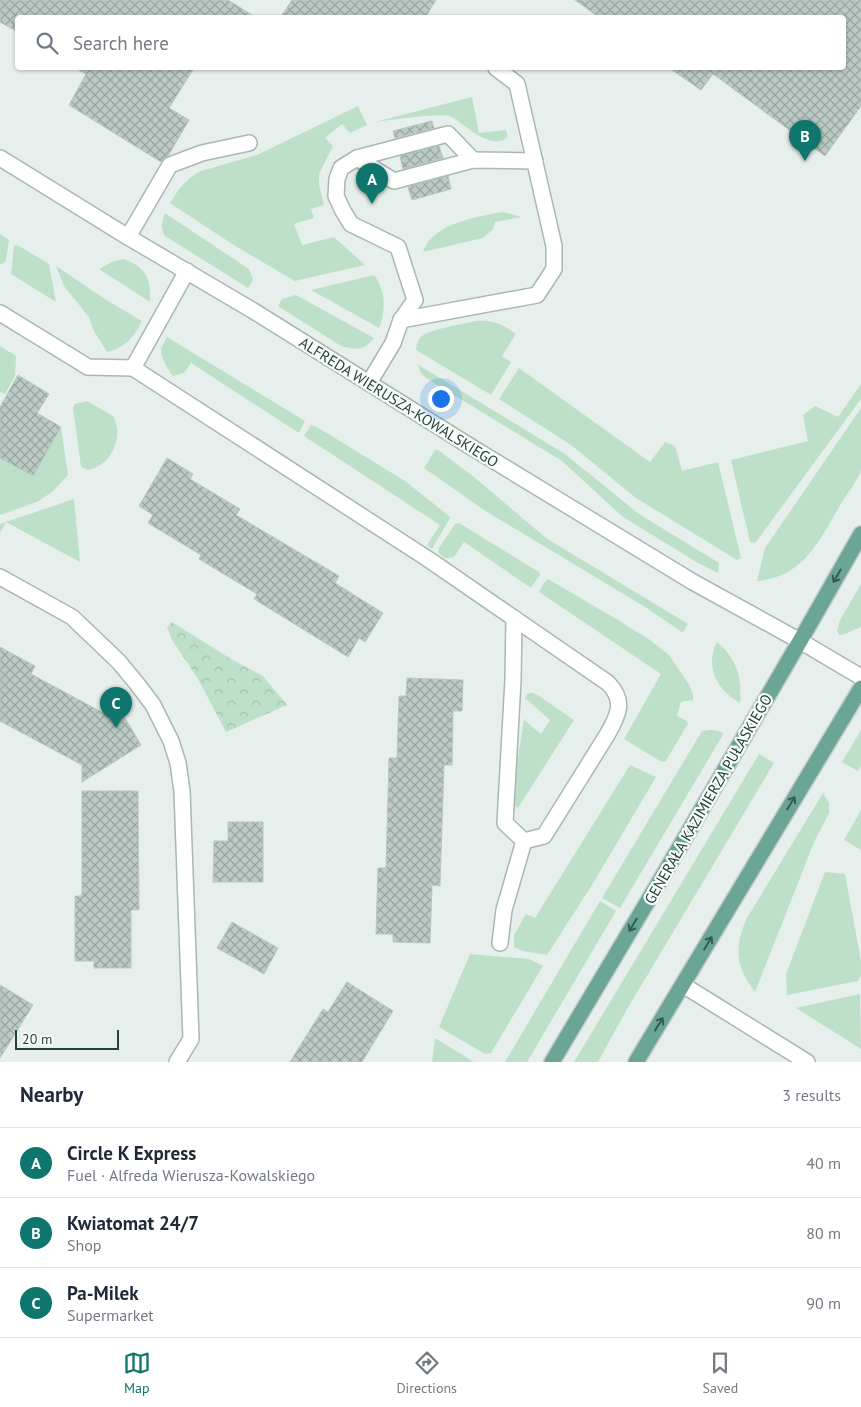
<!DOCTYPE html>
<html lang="en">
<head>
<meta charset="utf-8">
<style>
  :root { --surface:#fff; --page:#f6f6f7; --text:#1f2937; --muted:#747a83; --line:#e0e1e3; --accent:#0f766e }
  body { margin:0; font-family:"PT Sans",sans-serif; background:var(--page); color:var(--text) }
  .scale { position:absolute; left:15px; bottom:12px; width:104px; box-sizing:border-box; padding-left:5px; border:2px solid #24423a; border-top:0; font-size:14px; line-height:18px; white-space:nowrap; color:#24423a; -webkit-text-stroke:4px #f7fbf9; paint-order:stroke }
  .you { position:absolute; left:440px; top:398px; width:18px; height:18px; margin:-12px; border:4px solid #fff; border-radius:50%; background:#1a73e8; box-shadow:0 0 0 8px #1a73e833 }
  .badge { display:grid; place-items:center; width:32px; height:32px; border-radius:50%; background:var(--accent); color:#fff; font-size:16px; font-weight:700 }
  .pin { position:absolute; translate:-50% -41px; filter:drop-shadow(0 1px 2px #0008) }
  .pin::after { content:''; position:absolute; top:26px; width:18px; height:15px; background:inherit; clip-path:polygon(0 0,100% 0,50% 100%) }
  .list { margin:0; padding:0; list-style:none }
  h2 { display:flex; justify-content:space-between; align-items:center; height:65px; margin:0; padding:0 20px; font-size:21px }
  h2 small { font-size:16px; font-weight:400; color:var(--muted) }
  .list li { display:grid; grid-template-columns:32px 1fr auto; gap:15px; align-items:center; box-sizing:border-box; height:70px; padding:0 20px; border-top:1px solid var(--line) }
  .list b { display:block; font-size:19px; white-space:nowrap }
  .list p { margin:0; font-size:16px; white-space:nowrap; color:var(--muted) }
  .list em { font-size:16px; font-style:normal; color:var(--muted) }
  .icon { flex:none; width:28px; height:28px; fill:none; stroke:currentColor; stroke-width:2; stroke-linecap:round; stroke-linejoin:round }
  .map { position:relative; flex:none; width:861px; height:1062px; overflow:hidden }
  .search { position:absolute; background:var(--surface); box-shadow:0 1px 4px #0004; left:15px; right:15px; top:15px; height:55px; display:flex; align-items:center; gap:12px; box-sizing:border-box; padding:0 18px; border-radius:5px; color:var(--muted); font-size:19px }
  .sheet { height:275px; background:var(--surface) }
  nav { display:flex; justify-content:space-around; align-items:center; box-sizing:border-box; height:70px; border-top:1px solid var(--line); background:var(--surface); font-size:14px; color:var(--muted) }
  nav a { display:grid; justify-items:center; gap:2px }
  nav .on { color:var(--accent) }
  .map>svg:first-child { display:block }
  .grass { fill:#bfe0c8 }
  .park { fill:url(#park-crowns) }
  .building { fill:url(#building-cross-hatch); stroke:#b8c9c2 }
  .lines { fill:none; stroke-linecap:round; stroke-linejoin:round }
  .minor-casing { stroke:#a8b8b2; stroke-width:18 }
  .major-casing { stroke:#c2cac8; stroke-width:18 }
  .minor { stroke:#fff; stroke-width:15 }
  .major { stroke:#6aa596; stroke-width:15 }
  .oneway { stroke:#365b51 }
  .labels { text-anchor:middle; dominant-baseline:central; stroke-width:4.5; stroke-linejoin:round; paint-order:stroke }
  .street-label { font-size:15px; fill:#24423a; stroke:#f7fbf9 }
</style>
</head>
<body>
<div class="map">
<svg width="861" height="1062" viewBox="0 0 861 1062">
  <defs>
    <pattern id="park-crowns" width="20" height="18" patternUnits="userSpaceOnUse" patternTransform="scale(1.25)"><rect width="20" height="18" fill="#bfe0c8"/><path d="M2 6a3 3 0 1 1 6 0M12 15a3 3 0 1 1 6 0" fill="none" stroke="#a4c1ad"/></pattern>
    <pattern id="building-cross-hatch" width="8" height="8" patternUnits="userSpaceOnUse" patternTransform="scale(1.25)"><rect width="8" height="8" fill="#bbcac4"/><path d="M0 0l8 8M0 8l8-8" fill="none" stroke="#98a6a0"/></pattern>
  </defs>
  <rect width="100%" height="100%" fill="#e6efeb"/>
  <g class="grass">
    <path d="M 472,97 L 479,133 L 506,130 L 508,137 C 489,152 464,122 449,116 C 441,113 387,120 375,122 Z"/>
    <path d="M 358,106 L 367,125 L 350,133 L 342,124 L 325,138 L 333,146 L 319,174 L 319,185 L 324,205 L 311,209 L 314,218 L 294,224 L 302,245 L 334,237 L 365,265 L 295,281 L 232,244 L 170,203 C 179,189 186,178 201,171 L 257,155 Z"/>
    <path d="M 503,212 L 522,217 L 495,222 L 493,229 L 483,238 L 423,252 C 424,249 426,245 428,242 C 443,222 480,216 503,212 Z"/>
    <path d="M 165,213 L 249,269 L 253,280 L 248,288 L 165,236 C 160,228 162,222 165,213 Z"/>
    <polygon points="0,234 9,240 6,261 0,265"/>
    <polygon points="14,245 19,246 49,264 56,302 11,274"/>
    <path d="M 124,259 C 147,268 151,279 150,302 L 99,269 L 112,262 Z"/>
    <path d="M 56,266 L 108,301 L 142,321 C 135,336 124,349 107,352 L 94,331 L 89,317 L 64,286 Z"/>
    <path d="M 374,275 C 386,291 386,309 379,328 L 311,290 Z"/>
    <path d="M 296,295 L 374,338 C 363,351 357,350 341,346 L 278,306 L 282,299 Z"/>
    <path d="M 476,321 C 495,320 501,324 516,334 L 502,356 L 511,362 L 491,395 L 416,350 C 417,344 417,340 422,336 C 431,329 463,324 476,321 Z"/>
    <path d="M 167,337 L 305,421 L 299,433 L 191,363 L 184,373 L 173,376 C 168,370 161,358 161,349 C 162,345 165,341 167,337 Z"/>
    <polygon points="0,346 16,356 15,376 5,394 0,392"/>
    <polygon points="417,364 565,454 639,514 719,563 718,573 698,563 623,517 562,461 426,378 421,373"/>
    <polygon points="519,368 650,462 665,442 675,446 682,471 718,462 741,558 737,560 636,498 571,445 499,399"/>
    <polygon points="861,384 861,399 756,542 754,543 750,542 731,460 808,441 803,415 815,406 838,417"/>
    <path d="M 87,401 L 113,416 C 125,436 111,466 88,470 L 81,467 L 73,408 L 75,404 Z"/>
    <path d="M 861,408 C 861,427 861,451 861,469 C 860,478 847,494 842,502 C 820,539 805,577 757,581 L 765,548 Z"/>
    <polygon points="311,425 317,427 405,481 449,516 450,518 432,549 427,545 440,525 304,436"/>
    <polygon points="61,427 68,475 52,492 37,502 0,515 0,458 33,476"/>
    <polygon points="435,450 438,450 474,477 546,538 688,624 683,632 682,632 645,607 484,510 424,468"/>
    <polygon points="74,499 80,562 6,522 0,533 0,524"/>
    <path d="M 459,523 L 539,572 L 540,574 L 540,577 L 539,576 L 531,588 L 464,542 L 454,557 C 446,559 444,559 438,552 L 439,548 L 455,524 Z"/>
    <polygon points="548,579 618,620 650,640 664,651 669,655 690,686 693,695 693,700 681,702 677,715 679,717 687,721 688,724 665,762 660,761 624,739 661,674 539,592 544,583"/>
    <polygon points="861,584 861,627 845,634 839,635 837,631 840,620"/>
    <path d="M 717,642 C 737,659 742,677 740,703 C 718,691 704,667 717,642 Z"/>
    <polygon points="530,693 533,693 539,696 574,720 518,808 512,804 511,800 524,720 541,734 550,720 525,698 527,694"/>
    <polygon points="709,730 715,730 724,733 620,908 602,898 702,731"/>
    <polygon points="861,730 861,766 858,771 842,762"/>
    <polygon points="759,754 774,763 626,1011 598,1062 574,1062"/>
    <polygon points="630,765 656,777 592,885 547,955 523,951 514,947 514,935 526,914 535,918"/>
    <path d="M 823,793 L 829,803 L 829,813 L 815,840 L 755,992 C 735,966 734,947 747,918 Z"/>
    <polygon points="861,810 861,850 844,840"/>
    <polygon points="825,872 845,874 861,961 861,975 858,981 787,995 786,974"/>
    <polygon points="600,901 616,911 527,1062 505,1062"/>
    <polygon points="470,954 529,959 543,966 491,1053 485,1054 439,1027"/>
    <polygon points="860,994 861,1049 796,1008"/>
    <polygon points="435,1038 474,1062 432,1062"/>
  </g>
  <polygon class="park" points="172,622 231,659 263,676 287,705 226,732 198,679 172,640 167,627"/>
  <g class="building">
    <polygon points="0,0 228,0 257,18 18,18 18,32 0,22"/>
    <polygon points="292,0 436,0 425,18 280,18"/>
    <polygon points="575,0 861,0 861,106 825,156 713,74 701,90 669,68 844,68 844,18 600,18"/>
    <polygon points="75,68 194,68 169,108 189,120 168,156 161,162 69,105 86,74"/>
    <polygon points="432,121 434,128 395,138 393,131"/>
    <polygon points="439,146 443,158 403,169 400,156"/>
    <polygon points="448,176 451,189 412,200 408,187"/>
    <polygon points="18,375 49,394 37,413 61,427 33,476 0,458 0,407"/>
    <polygon points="167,458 193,474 190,479 240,509 236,515 339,576 335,583 383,613 365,642 359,638 348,657 254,599 257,594 199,559 201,555 148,523 153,515 139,506"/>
    <polygon points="0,647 35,666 31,674 107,715 119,708 141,745 82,782 82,765 0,721"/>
    <polygon points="407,678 463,680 462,711 453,711 452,765 444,765 440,886 432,885 430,943 393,942 393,934 376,934 378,868 386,868 389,758 397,758 399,696 406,696"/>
    <polygon points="82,791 138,791 139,910 131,910 131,968 94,968 94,961 75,961 75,896 82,896"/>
    <polygon points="228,822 263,822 263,882 213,882 214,841 228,841"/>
    <polygon points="232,922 278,948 264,974 217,948"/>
    <polygon points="347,982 393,1011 362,1062 290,1062 323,1009 328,1012"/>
    <polygon points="0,985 33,1005 0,1058"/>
  </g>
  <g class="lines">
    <g class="minor-casing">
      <g id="minor">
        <polyline points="0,158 128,237 252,310 468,445 693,582 800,641 861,677"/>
        <polyline points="357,158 448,134 473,160"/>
        <polyline points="128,237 170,165 202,153 249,143"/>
        <path d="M 187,271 L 133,368 L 428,559 L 608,683 C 626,701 618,716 607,735 L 544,836 L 524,841 L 504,910 L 500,943"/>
        <polyline points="0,313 88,367 133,368"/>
        <polyline points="401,320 415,300 398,247 351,224 343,211 336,196 337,179 341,168 357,158 394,181 473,160 535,161"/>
        <polyline points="369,383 393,343 401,320 537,295 554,269 554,246 517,84 496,68"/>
        <polyline points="0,577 72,617 119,662 138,685 153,705 171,741 178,763 182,791 191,1039 177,1062"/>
        <polyline points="514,618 513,680 505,823 524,841"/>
        <polyline points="683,985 807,1062"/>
      </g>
    </g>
    <g class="major-casing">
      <g id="major">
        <polyline points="552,1062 658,884 800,641 861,534"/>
        <polyline points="636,1062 861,688"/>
      </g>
    </g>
    <use href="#minor" class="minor"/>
    <use href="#major" class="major"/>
  </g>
  <defs><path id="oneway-shaft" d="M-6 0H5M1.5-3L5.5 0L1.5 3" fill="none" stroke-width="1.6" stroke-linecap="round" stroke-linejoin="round" transform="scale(1.25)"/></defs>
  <g class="oneway">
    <use href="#oneway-shaft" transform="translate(837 576) rotate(120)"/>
    <use href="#oneway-shaft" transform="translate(791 803) rotate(-59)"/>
    <use href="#oneway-shaft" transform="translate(633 925) rotate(121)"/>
    <use href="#oneway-shaft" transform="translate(708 943) rotate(-59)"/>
    <use href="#oneway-shaft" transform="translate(659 1024) rotate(-58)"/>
  </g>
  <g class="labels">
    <g class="street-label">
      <text transform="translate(399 402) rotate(32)">ALFREDA WIERUSZA-KOWALSKIEGO</text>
      <text transform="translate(708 799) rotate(-60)">GENERAŁA KAZIMIERZA PUŁASKIEGO</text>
    </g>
  </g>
</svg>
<div class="scale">20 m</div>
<div class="you"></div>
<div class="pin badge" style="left:372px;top:204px">A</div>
<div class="pin badge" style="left:805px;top:161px">B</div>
<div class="pin badge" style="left:116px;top:728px">C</div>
<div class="search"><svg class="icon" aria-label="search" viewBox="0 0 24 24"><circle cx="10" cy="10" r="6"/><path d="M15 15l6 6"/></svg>Search here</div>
</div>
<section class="sheet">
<h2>Nearby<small>3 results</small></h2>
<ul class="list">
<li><span class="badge">A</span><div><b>Circle K Express</b><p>Fuel · Alfreda Wierusza-Kowalskiego</p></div><em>40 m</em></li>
<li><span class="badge">B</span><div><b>Kwiatomat 24/7</b><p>Shop</p></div><em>80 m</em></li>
<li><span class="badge">C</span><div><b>Pa-Milek</b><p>Supermarket</p></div><em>90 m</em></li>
</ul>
</section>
<nav>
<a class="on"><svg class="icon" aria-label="map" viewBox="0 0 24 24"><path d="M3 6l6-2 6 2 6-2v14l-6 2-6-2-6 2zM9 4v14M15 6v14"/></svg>Map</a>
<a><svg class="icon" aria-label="directions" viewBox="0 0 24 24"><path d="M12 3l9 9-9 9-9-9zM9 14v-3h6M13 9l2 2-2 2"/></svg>Directions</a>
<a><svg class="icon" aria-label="saved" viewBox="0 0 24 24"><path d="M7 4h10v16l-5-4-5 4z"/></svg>Saved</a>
</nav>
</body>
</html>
